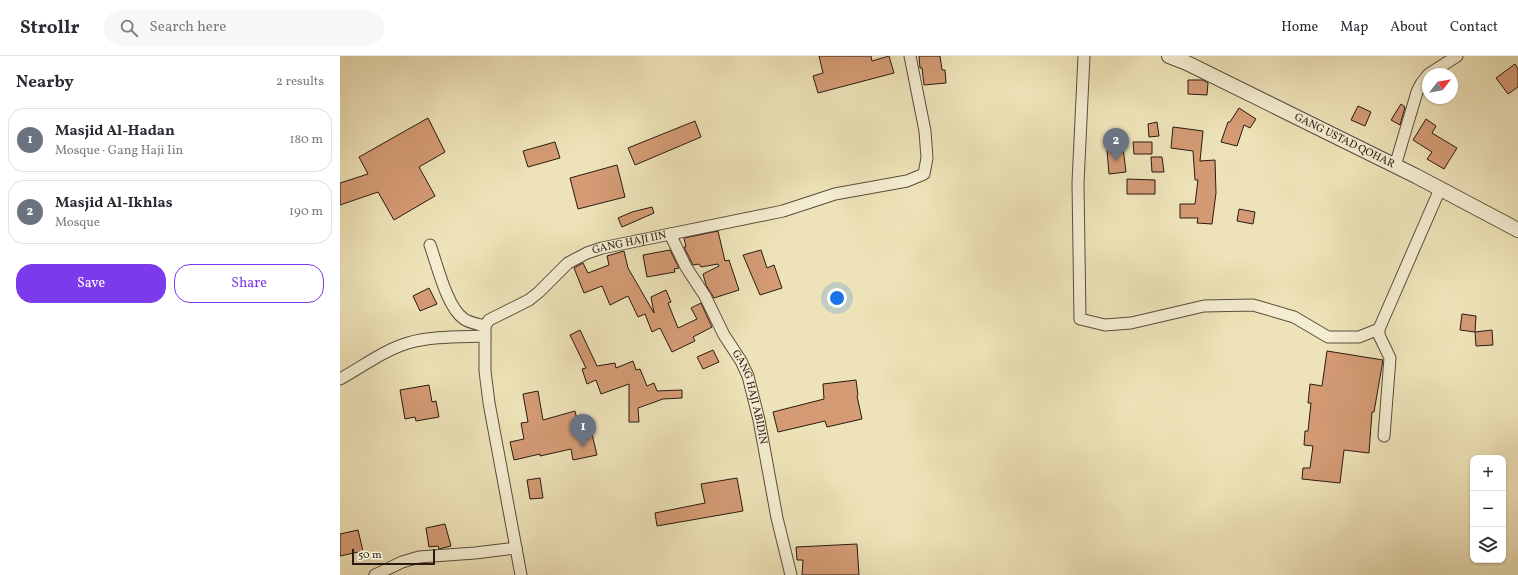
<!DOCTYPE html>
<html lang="en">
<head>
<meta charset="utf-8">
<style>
  :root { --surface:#fff; --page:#f7f7f7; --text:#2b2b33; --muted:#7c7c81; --line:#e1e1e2; --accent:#7c3aed }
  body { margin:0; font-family:Vollkorn,serif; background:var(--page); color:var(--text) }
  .controls { position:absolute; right:12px; bottom:12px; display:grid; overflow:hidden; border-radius:8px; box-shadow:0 1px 3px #0004 }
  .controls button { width:36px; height:36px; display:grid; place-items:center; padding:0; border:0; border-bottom:1px solid var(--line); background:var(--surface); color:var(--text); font:20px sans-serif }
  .compass { position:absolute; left:1082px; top:12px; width:36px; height:36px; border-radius:50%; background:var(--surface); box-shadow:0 1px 3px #0004; rotate:59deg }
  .scale { position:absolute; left:12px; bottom:10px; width:83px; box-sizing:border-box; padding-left:4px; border:2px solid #291a12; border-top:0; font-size:11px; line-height:14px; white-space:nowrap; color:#291a12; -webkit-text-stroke:3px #f4edd1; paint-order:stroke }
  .you { position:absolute; left:497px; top:242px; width:14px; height:14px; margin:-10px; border:3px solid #fff; border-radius:50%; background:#1a73e8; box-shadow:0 0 0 6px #1a73e833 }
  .badge { display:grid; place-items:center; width:26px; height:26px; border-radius:50%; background:var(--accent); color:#fff; font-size:13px; font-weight:700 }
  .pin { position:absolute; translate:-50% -33px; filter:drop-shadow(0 1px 2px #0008) }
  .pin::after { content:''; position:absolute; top:21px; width:14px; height:12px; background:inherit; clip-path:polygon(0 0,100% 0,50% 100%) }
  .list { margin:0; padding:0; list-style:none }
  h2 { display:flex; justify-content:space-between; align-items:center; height:52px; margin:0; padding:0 16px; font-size:17px }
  h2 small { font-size:13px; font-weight:400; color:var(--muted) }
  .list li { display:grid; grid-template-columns:26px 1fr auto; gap:12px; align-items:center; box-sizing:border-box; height:64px; margin:0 8px 8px; padding:0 8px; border:1px solid var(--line); border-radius:16px }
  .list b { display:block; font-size:15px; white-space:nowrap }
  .list p { margin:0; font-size:13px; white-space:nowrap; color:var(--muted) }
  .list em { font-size:13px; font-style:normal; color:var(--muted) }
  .actions { display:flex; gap:8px; padding:12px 16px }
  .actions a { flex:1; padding:9px 0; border:1px solid var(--accent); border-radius:16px; text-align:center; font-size:14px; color:var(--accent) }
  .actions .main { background:var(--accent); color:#fff }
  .icon { flex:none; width:22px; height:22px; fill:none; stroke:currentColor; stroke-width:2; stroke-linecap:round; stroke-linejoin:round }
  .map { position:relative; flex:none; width:1178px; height:519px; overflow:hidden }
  header { display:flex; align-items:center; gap:24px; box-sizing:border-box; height:56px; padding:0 20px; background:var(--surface); border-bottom:1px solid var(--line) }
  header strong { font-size:19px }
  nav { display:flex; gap:22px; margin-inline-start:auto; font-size:14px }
  .search { width:280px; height:36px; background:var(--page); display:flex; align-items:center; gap:10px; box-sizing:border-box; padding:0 14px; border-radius:22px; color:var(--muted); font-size:15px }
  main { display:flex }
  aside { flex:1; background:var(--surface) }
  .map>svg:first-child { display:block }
  .building { fill:#d49b75; stroke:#291a12 }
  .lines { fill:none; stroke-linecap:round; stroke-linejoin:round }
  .minor-casing { stroke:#5a4c3c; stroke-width:13 }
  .tertiary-casing { stroke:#5a4c3c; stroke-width:16 }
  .minor { stroke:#f4edd1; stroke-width:11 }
  .tertiary { stroke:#f4edd1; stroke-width:14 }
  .labels { text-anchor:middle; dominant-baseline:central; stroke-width:3.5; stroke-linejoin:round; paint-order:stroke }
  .street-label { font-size:11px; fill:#291a12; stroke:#f4edd1 }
</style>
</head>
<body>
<header>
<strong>Strollr</strong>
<div class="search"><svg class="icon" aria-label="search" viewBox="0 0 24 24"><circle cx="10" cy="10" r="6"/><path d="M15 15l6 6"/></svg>Search here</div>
<nav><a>Home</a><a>Map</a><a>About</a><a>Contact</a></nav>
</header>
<main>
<aside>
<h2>Nearby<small>2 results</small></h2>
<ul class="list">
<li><span class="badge" style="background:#6b7280">1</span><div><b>Masjid Al-Hadan</b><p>Mosque · Gang Haji Iin</p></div><em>180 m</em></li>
<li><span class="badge" style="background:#6b7280">2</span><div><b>Masjid Al-Ikhlas</b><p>Mosque</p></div><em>190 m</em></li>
</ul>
<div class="actions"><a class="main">Save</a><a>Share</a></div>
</aside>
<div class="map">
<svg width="1178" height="519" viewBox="0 0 1178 519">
  <rect width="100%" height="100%" fill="#eee3b8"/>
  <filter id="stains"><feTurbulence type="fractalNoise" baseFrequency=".005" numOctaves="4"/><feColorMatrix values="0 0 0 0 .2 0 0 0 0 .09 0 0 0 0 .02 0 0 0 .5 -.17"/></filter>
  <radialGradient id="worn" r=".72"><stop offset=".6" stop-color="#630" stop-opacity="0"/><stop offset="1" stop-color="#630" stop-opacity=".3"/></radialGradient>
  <g class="building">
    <polygon points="479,0 531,0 532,5 549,0 554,17 478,37 473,20 483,17"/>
    <polygon points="579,0 600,0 602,14 605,14 606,27 584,29 582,12 580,12"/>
    <polygon points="1175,8 1178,13 1178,31 1168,38 1156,22"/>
    <polygon points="848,24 863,24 868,27 867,39 848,38"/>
    <polygon points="1061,48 1065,51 1060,69 1051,64"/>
    <polygon points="1018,50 1031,56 1025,70 1011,64"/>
    <polygon points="899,52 916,63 910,72 904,69 897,90 881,86 888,66 890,66"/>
    <polygon points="88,62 105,96 79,111 95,140 54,164 38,136 0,149 0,127 28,118 19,101"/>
    <polygon points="1086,63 1096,70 1092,77 1117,92 1104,113 1087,103 1092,96 1073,84"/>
    <polygon points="355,65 361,81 295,109 288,92"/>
    <polygon points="817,66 819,80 809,81 808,68"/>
    <polygon points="833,71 863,75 860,105 875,104 876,137 872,168 857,167 858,162 840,162 840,148 855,148 858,124 855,124 853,95 831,92"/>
    <polygon points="215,86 220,102 188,111 183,95"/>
    <polygon points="793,86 812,86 812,98 794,98"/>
    <polygon points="783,92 786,116 769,118 767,94"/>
    <polygon points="811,101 822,101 824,116 812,116"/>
    <polygon points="277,109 285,141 238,153 230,122"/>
    <polygon points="787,123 815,124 815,138 787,138"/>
    <polygon points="312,151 314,157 282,171 278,162 292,156"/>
    <polygon points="899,153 915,156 913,168 897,165"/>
    <polygon points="378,175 385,205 389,204 399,234 374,242 366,229 363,218 379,210 378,208 361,211 359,208 353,209 344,191 346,191 344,182"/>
    <polygon points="330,194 339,212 334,213 335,216 307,221 303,199"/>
    <polygon points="421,194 427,212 434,209 442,232 420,239 403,199"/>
    <polygon points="284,195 288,212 314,257 311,241 326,234 331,246 328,247 338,272 357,263 351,252 361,247 372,271 353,281 355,285 332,296 320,272 312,276 305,258 298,261 288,240 270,249 262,230 244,237 234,212 243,207 248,217 269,209 267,200"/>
    <polygon points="89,232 97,248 80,255 73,240"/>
    <polygon points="1122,258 1136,260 1135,276 1120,274"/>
    <polygon points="240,274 257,310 275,307 276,312 293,305 296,314 300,313 307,330 314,327 317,335 342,334 342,342 323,343 298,352 299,366 289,366 289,328 261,338 256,324 247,328 242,313 246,312 230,279"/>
    <polygon points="1152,274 1153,289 1136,290 1135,276"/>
    <polygon points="373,294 379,306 363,313 357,301"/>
    <polygon points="987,295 1043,304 1034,356 1032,356 1029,397 1004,394 1000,427 962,423 963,412 970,412 973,390 964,389 965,375 968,375 971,347 968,347 970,328 982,330"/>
    <polygon points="516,324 518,339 517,340 522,363 487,371 485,365 438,376 433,356 484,343 483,328"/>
    <polygon points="89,329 92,346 96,345 99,361 76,365 75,361 65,363 60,334"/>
    <polygon points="198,335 203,364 235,355 241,380 252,378 257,399 233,404 231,393 200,400 200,398 174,404 170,386 184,383 181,367 188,366 183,338"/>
    <polygon points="200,422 203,442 190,443 187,424"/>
    <polygon points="397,422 403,455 317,470 315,457 365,447 361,428"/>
    <polygon points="105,468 111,490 99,493 98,490 89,491 86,472"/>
    <polygon points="18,474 23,495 0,500 0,478"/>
    <polygon points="517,488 519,519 462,519 463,504 457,504 456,491"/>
  </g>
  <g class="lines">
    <g class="minor-casing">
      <g id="minor">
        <polyline points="744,0 738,127 740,263 765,269 791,267 864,250 913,249 954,261 988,281 1019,281 1039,273"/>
        <polyline points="1089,18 1117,0"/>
        <polyline points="1055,110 1077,36 1081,28 1088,19"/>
        <path id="s1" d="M 330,178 L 346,211 L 365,240 L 384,279 L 401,305 L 408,320 L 419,364 L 437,462 L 451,519"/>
        <path d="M 90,189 C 97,208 107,252 124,263 C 130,267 138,268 145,270"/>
        <path d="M 0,323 C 22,311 44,294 68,287 C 92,280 120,281 145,280"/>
        <polyline points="1044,380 1050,302 1039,279 1039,273 1100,133"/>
        <polyline points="35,519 62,506 79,501 135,497 176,492"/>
        <path id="s2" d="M 181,519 L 149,347 L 145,315 L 145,270 L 149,264 L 189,244 L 199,236 L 228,207 L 247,197 L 262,192 L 443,155 L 495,138 L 567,125 L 584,118 L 587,102 L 585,75 L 570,0"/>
      </g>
    </g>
    <g class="tertiary-casing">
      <g id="tertiary">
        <path id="s3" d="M 829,0 L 847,7 L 1076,120 L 1178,174"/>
      </g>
    </g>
    <use href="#minor" class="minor"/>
    <use href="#tertiary" class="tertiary"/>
  </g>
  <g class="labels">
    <g class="street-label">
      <text stroke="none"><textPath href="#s3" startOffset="195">GANG USTAD QOHAR</textPath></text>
      <text stroke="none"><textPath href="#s2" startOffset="423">GANG HAJI IIN</textPath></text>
      <text stroke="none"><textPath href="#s1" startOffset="183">GANG HAJI ABIDIN</textPath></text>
    </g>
  </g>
  <rect width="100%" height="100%" filter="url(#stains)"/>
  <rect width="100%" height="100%" fill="url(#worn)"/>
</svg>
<div class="controls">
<button>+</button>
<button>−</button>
<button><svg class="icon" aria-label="layers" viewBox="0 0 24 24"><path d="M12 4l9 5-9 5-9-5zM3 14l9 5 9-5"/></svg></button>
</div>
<svg class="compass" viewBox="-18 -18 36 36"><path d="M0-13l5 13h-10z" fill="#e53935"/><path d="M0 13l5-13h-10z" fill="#7c7c81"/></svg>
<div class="scale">50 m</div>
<div class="you"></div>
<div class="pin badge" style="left:243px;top:391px;background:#6b7280">1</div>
<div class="pin badge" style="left:776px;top:105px;background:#6b7280">2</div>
</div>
</main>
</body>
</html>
